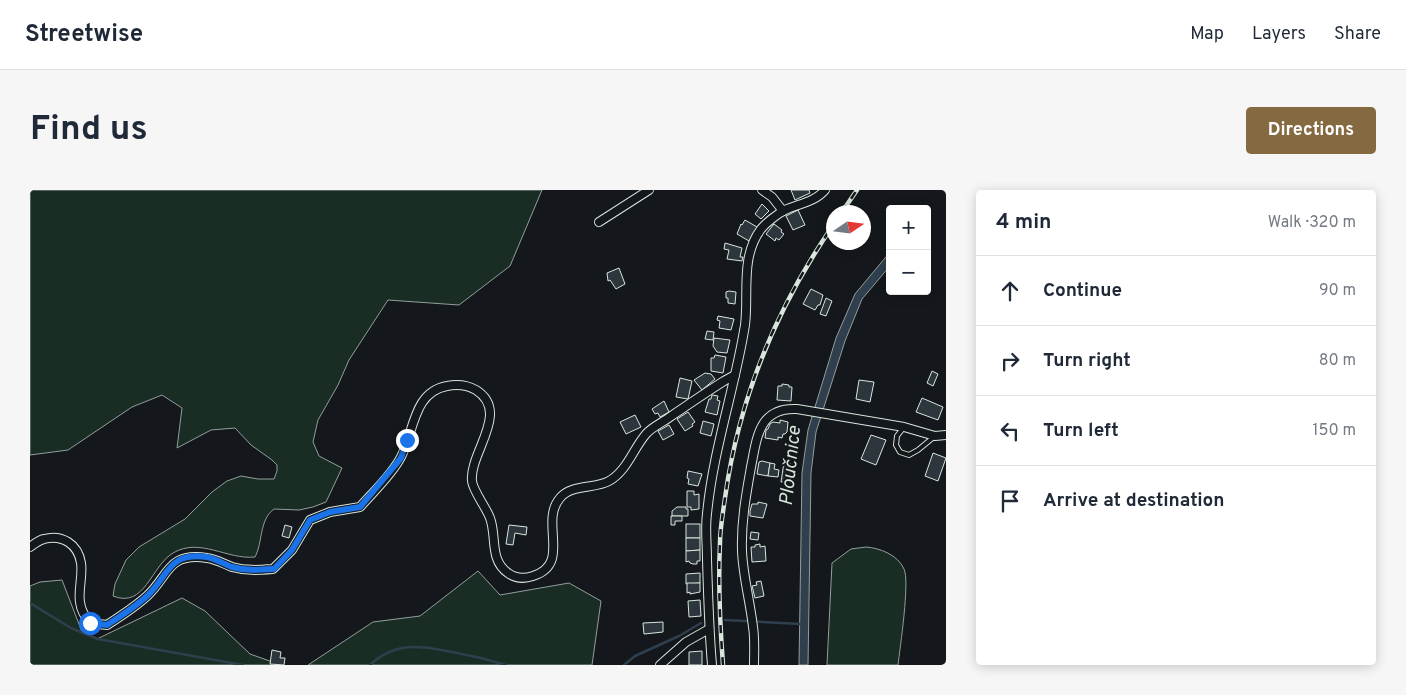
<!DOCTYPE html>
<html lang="en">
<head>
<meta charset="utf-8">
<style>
  :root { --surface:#fff; --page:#f6f6f7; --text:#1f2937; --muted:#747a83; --line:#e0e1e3; --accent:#846941 }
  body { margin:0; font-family:Overpass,sans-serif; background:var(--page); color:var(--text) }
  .controls { position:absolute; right:15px; top:15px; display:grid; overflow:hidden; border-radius:5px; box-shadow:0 2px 12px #0003 }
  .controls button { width:45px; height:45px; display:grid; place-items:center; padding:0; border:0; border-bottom:1px solid var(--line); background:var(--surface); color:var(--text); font:25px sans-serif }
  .compass { position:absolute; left:796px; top:15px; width:45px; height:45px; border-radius:50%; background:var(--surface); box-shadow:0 2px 12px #0003; rotate:77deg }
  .stop { position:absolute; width:15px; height:15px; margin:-11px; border:4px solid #1a73e8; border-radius:50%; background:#fff }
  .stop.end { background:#1a73e8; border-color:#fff; box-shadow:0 1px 5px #0008 }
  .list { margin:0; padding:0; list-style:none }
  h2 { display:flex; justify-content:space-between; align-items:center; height:65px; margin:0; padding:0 20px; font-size:21px }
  h2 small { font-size:16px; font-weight:400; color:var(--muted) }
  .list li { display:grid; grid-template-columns:32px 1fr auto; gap:15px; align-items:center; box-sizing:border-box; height:70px; padding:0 20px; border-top:1px solid var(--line) }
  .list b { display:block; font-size:19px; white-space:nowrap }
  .list em { font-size:16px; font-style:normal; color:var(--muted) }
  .icon { flex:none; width:28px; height:28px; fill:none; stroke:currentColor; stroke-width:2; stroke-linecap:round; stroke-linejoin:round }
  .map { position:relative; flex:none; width:916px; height:475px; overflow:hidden; border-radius:5px }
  header { display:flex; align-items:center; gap:30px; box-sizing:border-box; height:70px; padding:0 25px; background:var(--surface); border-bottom:1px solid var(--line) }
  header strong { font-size:24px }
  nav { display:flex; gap:28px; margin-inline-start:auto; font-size:18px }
  .intro { display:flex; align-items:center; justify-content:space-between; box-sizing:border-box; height:120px; padding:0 30px }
  h1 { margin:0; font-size:35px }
  .button { padding:12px 22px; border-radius:5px; background:var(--accent); color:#fff; font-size:18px; font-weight:700 }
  main { display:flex; gap:30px; padding:0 30px }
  aside { flex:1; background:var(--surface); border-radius:5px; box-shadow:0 2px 12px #0003 }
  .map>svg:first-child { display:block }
  .green { fill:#1a2d24; stroke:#939e99 }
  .water { fill:#2f3f4d; stroke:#939e99 }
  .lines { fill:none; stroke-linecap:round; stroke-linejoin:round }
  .stream { stroke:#2f3f4d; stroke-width:2.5 }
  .building { fill:#2c363c; stroke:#d8e6dc }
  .service-casing { stroke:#d8e6dc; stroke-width:6 }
  .minor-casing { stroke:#d8e6dc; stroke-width:10 }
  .service { stroke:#14181c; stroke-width:4 }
  .minor { stroke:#14181c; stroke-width:8 }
  .rail-casing { stroke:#d8e6dc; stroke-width:4.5 }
  .rail { stroke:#14181c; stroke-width:2.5; stroke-dasharray:8; stroke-linecap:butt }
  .route { stroke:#1a73e8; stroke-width:6 }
  .labels { text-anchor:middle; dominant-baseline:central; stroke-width:4; stroke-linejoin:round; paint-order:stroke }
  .water-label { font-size:19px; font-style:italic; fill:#d8e6dc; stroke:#14181c }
</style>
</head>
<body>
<header>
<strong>Streetwise</strong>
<nav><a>Map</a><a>Layers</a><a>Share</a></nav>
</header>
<div class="intro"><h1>Find us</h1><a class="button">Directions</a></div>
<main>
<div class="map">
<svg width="916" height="475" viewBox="0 0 916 475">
  <rect width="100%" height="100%" fill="#14181c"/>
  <g class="green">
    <path d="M 0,0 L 512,0 L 480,76 L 429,115 L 358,110 L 319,170 L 308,195 L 288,230 L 283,252 L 289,266 L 312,278 L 296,312 L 283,317 L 269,320 L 244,319 C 229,330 233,352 225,367 C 197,370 170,347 143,363 C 121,376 115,419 83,406 L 85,394 L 96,370 L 109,357 L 155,329 L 182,302 L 197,291 L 211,286 L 228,289 L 244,289 L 247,281 L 247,275 L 242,270 L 221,255 L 205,238 L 181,240 L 147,258 L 152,218 L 132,205 L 102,217 L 38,260 L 0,265 Z"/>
    <path d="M 836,357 C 850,358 868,365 874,379 C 880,391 870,458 868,475 L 797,475 L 802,373 L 821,359 Z"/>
    <polygon points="448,381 470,405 539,393 571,411 562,475 278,475 343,432 390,426"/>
    <polygon points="32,390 52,442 67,449 152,408 175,421 220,464 251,475 0,475 0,396 10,392"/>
  </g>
  <polygon class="water" points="860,62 860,76 832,109 815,151 786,242 781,283 778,475 769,475 772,283 778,240 806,148 825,104"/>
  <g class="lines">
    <g class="stream">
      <polyline points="0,413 41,438 68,449 213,475"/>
      <polyline points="695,430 771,434"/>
      <path d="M 340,475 C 366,450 395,456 427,463 C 444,466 460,470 476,475"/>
      <polyline points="594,475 605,466 649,446 671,433"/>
    </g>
  </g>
  <g class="building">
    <polygon points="761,0 779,0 780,3 765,10"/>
    <polygon points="732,14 739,21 731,29 725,24"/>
    <polygon points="768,20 775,35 763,40 756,26"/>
    <polygon points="715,30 727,37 719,51 707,44 711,34 712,35"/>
    <polygon points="744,34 752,40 751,42 754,44 749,50 746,48 745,51 736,44"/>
    <polygon points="695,53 712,58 710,67 713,67 712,71 697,69 699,60 694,59"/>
    <polygon points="589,78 595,94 586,99 580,90 578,91 577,83"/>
    <polygon points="781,99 793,105 790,115 788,115 785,120 773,114"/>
    <polygon points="699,101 706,102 705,114 698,113 698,108 696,108 696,102"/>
    <polygon points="796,108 802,111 796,126 790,124"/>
    <polygon points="688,126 704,129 701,140 689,138 690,131 687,130"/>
    <polygon points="677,141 684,142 683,150 675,149"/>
    <polygon points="684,148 700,150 697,163 687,162 683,156"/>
    <polygon points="685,165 696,167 693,183 681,181 681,168 684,168"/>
    <polygon points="902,181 908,184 903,196 897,193"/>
    <polygon points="675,183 681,184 685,189 672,200 664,190"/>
    <polygon points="650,188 662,191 658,209 646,207"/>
    <polygon points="829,190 844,192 840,212 826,209"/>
    <polygon points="752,194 759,195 759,197 762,197 761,211 747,210 748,196 752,196"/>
    <polygon points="682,205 688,206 687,210 690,211 687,225 675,222 679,209 681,209"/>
    <polygon points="892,208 913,217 908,230 886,222"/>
    <polygon points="634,211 639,222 630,227 628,223 625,224 622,219"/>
    <polygon points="658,222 665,232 662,234 663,236 655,241 647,229"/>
    <polygon points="605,225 611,237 596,244 590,232"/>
    <polygon points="750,230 758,232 757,242 755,244 753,244 752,248 748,247 748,250 735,248 736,240 738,239 740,234 743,232 750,233"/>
    <polygon points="673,231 684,234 681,246 670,243"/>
    <polygon points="639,235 644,244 633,250 628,241"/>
    <polygon points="841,245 856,250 846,275 831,269"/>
    <polygon points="903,263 916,268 908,291 895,286"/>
    <polygon points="732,271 740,273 738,286 727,284 729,272"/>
    <polygon points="754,272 761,274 759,292 751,292"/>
    <polygon points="740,273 745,274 744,279 749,280 748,287 738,286"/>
    <polygon points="658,281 672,284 668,296 658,294 659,289 657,288"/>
    <polygon points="657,301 664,301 664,305 669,304 669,319 661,320 661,317 657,317"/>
    <polygon points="728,312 737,314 733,328 720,326 720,321 722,314 728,314"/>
    <polygon points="647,317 656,317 656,319 658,319 658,326 642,326 642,321"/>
    <polygon points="641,326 652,326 652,331 645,331 645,335 641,335"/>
    <rect x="656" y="334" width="14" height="14"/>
    <polygon points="255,335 262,337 259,348 252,346"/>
    <polygon points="479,335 497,337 496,345 485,343 483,355 476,354"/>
    <polygon points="721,342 729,343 728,350 720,349"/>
    <polygon points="656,348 670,348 670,360 656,361"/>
    <polygon points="730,354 730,357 735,356 736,371 722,372 721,357 725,357 725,355"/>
    <polygon points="670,360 670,371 667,371 667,374 663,374 660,373 659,371 656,372 656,361"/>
    <polygon points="670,383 670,393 656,394 656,384"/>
    <polygon points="731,391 734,406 725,408 722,396 727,395 726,392"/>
    <polygon points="657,393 670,393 670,402 660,404 660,402 657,403"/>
    <polygon points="670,410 671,426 659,427 658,411"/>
    <polygon points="633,432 633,442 614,444 613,433"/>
    <polygon points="242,460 251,462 250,468 255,468 254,475 240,474"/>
    <polygon points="672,461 672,475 659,475 659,462"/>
  </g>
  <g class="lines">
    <g class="service-casing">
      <polyline id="service" points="874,237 867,246 866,255 870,262 879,265 888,260 905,246"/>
    </g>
    <g class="minor-casing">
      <g id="minor">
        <polyline points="732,0 742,7 753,21"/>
        <polyline points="569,32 619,0"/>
        <path d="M 0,357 C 4,354 9,350 14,349 C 32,344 48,354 51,373 C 53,386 48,400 50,412 C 51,421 55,426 60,433 L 77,435 C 91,426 105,417 117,406 C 139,386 137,362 177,368 C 186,369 194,374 202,377 C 216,381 229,380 243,379 L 262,360 L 280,330 L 300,322 L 330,317 C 343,302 361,286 371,267 C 384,242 383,202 417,196 C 427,194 437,195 446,200 C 481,222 439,263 442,291 C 443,301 456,317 460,328 C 467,346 459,370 478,383 C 486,389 494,389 503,386 C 542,374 509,332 530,308 C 541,294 565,299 579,291 C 597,281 603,259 616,244 C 621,238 631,233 637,229 C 656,216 675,203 694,191 L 705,185"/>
        <polyline points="630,475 656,452 679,439"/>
        <path d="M 682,475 C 679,440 678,405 677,369 C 677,354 675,339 677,324 C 683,260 705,198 715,135 C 719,103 710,67 731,39 C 736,33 747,24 755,20 C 768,14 785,12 795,0"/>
        <path d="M 724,475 C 724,462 725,449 723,437 C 720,411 713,386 712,361 C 711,332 716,305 721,277 C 727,247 729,217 767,219 L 874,237 L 905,246 L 916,245"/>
      </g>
    </g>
    <use href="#service" class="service"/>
    <use href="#minor" class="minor"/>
    <g class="rail-casing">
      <g id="rail">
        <polyline points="812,22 827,0"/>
        <path d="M 693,475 C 690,435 688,394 690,353 C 690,338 693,323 695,308 C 709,207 746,118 804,34"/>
      </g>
    </g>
    <use href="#rail" class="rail"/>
  </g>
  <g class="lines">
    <path class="route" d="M 60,433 L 77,435 C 91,426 105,417 117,406 C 139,386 137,362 177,367 C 186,369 194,374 202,377 C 216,381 229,380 244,379 L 262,360 L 280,330 L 300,322 L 330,317 L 371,268 L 377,250"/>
  </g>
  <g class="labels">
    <g class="water-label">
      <text transform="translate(761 276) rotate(-84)">Ploučnice</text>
    </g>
  </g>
</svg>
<div class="controls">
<button>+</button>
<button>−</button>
</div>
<svg class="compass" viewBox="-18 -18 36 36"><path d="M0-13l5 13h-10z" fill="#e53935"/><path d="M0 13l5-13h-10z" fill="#747a83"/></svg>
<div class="stop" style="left:60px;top:433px"></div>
<div class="stop end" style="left:377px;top:250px"></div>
</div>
<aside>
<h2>4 min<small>Walk · 320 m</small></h2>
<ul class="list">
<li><svg class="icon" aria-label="ahead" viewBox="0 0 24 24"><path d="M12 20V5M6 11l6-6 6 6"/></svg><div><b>Continue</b></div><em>90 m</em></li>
<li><svg class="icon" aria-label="right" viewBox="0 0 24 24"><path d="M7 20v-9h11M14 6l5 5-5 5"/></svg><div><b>Turn right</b></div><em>80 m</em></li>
<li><svg class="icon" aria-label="left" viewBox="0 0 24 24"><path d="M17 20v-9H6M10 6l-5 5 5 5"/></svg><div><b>Turn left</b></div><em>150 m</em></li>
<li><svg class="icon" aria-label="arrive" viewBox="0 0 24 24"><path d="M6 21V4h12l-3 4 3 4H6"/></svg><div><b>Arrive at destination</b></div></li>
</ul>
</aside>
</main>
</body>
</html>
